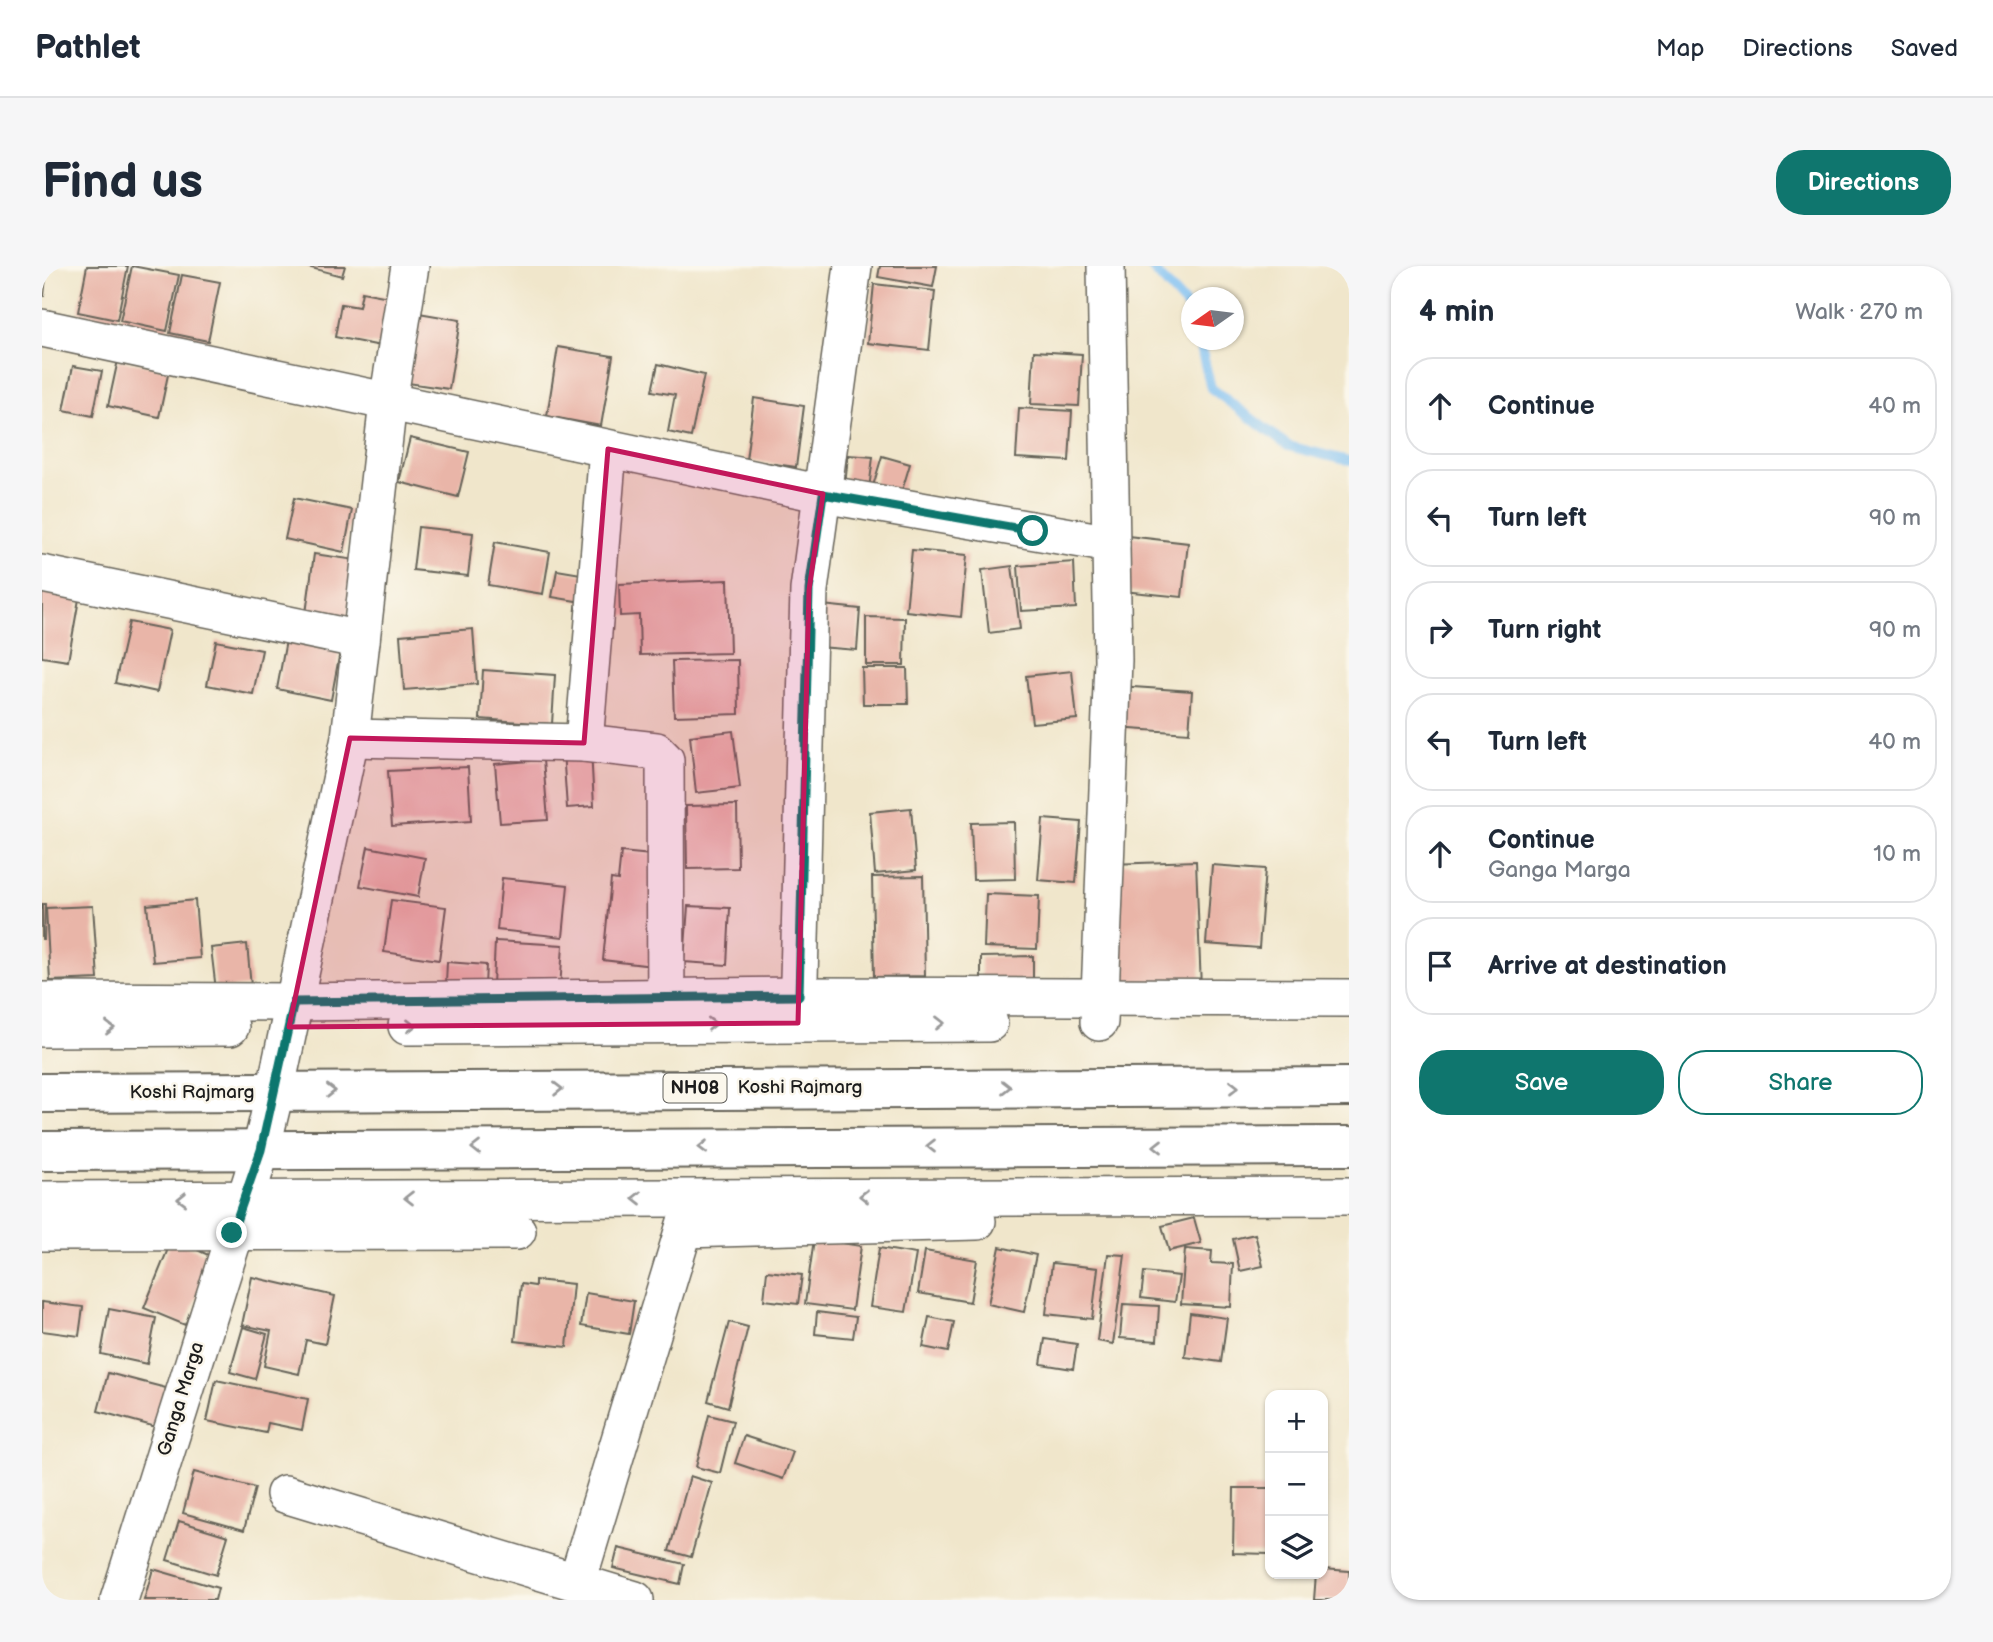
<!DOCTYPE html>
<html lang="en">
<head>
<meta charset="utf-8">
<style>
  :root { --surface:#fff; --page:#f6f6f7; --text:#1f2937; --muted:#747a83; --line:#e0e1e3; --accent:#0f766e }
  body { margin:0; font-family:"Balsamiq Sans",sans-serif; background:var(--page); color:var(--text) }
  .controls { position:absolute; right:21px; bottom:21px; display:grid; overflow:hidden; border-radius:14px; box-shadow:0 2px 5px #0004 }
  .controls button { width:63px; height:63px; display:grid; place-items:center; padding:0; border:0; border-bottom:2px solid var(--line); background:var(--surface); color:var(--text); font:35px sans-serif }
  .compass { position:absolute; left:1139px; top:21px; width:63px; height:63px; border-radius:50%; background:var(--surface); box-shadow:0 2px 5px #0004; rotate:256deg }
  .stop { position:absolute; width:21px; height:21px; margin:-16px; border:5px solid #0f766e; border-radius:50%; background:#fff }
  .stop.end { background:#0f766e; border-color:#fff; box-shadow:0 2px 7px #0008 }
  .list { margin:0; padding:0; list-style:none }
  h2 { display:flex; justify-content:space-between; align-items:center; height:91px; margin:0; padding:0 28px; font-size:30px }
  h2 small { font-size:23px; font-weight:400; color:var(--muted) }
  .list li { display:grid; grid-template-columns:46px 1fr auto; gap:21px; align-items:center; box-sizing:border-box; height:98px; margin:0 14px 14px; padding:0 14px; border:2px solid var(--line); border-radius:28px }
  .list b { display:block; font-size:26px; white-space:nowrap }
  .list p { margin:0; font-size:23px; white-space:nowrap; color:var(--muted) }
  .list em { font-size:23px; font-style:normal; color:var(--muted) }
  .actions { display:flex; gap:14px; padding:21px 28px }
  .actions a { flex:1; padding:16px 0; border:2px solid var(--accent); border-radius:28px; text-align:center; font-size:24px; color:var(--accent) }
  .actions .main { background:var(--accent); color:#fff }
  .icon { flex:none; width:38px; height:38px; fill:none; stroke:currentColor; stroke-width:2; stroke-linecap:round; stroke-linejoin:round }
  .map { position:relative; flex:none; width:1307px; height:1334px; overflow:hidden; border-radius:28px }
  header { display:flex; align-items:center; gap:42px; box-sizing:border-box; height:98px; padding:0 35px; background:var(--surface); border-bottom:2px solid var(--line) }
  header strong { font-size:33px }
  nav { display:flex; gap:38px; margin-inline-start:auto; font-size:24px }
  .intro { display:flex; align-items:center; justify-content:space-between; box-sizing:border-box; height:168px; padding:0 42px }
  h1 { margin:0; font-size:49px }
  .button { padding:18px 32px; border-radius:28px; background:var(--accent); color:#fff; font-size:24px; font-weight:700 }
  main { display:flex; gap:42px; padding:0 42px }
  aside { flex:1; background:var(--surface); border-radius:28px; box-shadow:0 2px 5px #0004 }
  .map>svg:first-child { display:block }
  .lines { fill:none; stroke-linecap:round; stroke-linejoin:round }
  .stream { stroke:#7dbff2; stroke-width:10 }
  .building { fill:#e9b5a8 }
  .minor-casing { stroke:#666359; stroke-width:40 }
  .major-casing { stroke:#666359; stroke-width:42 }
  .minor { stroke:#fff; stroke-width:37 }
  .major { stroke:#fff; stroke-width:38 }
  .oneway { stroke:#999 }
  .route { stroke:#0f766e; stroke-width:9 }
  .marked { fill:#c2185b; fill-opacity:0.2; stroke:#c2185b; stroke-width:5; stroke-linejoin:round }
  .labels { text-anchor:middle; dominant-baseline:central; stroke-width:5; stroke-linejoin:round; paint-order:stroke }
  .shield { fill:#fbf7ec; stroke:#5f5e5a; stroke-width:2 }
  .shield-label { font-size:18px; font-weight:bold; fill:#1c1c1c }
  .street-label { font-size:19px; fill:#1c1c1c; stroke:#fbf7ec }
</style>
</head>
<body>
<header>
<strong>Pathlet</strong>
<nav><a>Map</a><a>Directions</a><a>Saved</a></nav>
</header>
<div class="intro"><h1>Find us</h1><a class="button">Directions</a></div>
<main>
<div class="map">
<svg width="1307" height="1334" viewBox="0 0 1307 1334">
  <rect width="100%" height="100%" fill="#fbf7ec"/>
  <filter id="ink" filterUnits="userSpaceOnUse"><feTurbulence type="fractalNoise" baseFrequency=".0143" numOctaves="2"/><feDisplacementMap in="SourceGraphic" scale="14" xChannelSelector="R" yChannelSelector="G"/><feConvolveMatrix kernelMatrix="1 2 1 2 8 2 1 2 1" color-interpolation-filters="sRGB"/></filter>
  <filter id="wash" filterUnits="userSpaceOnUse"><feTurbulence type="fractalNoise" baseFrequency=".00686" numOctaves="4" result="noise"/><feDisplacementMap in="SourceGraphic" scale="28" xChannelSelector="R" yChannelSelector="G"/><feGaussianBlur stdDeviation="1.57" result="paint"/><feColorMatrix in="noise" values="0 0 0 0 0 0 0 0 0 0 0 0 0 0 0 0 0 1.4 0 .05"/><feComposite in="paint" operator="in"/></filter>
  <g filter="url(#wash)">
    <rect width="100%" height="100%" fill="#f0e6cb"/>
    <g class="lines">
      <g class="stream">
        <polyline points="1108,0 1150,46"/>
        <polyline points="1157,74 1169,122 1246,180 1307,195"/>
      </g>
    </g>
    <g id="blocks">
      <g class="building">
        <polygon points="0,0 5,0 2,30 0,30"/>
        <polygon points="45,0 86,0 75,54 36,46"/>
        <polygon points="90,0 137,9 125,65 78,55"/>
        <polygon points="262,0 303,0 300,10"/>
        <polygon points="838,0 895,0 891,21 836,11"/>
        <polygon points="140,9 178,16 166,75 128,67"/>
        <polygon points="832,18 893,25 887,84 826,77"/>
        <polygon points="320,26 347,31 339,80 293,71 299,38 317,41"/>
        <polygon points="371,46 418,54 407,123 359,116"/>
        <polygon points="516,81 571,90 559,160 505,150"/>
        <polygon points="992,85 1040,88 1037,140 989,138"/>
        <polygon points="76,94 127,104 117,151 66,140"/>
        <polygon points="616,98 662,109 649,171 626,166 633,129 610,125"/>
        <polygon points="31,100 60,105 51,150 22,144"/>
        <polygon points="712,132 762,140 754,201 704,194"/>
        <polygon points="977,142 1030,145 1027,195 974,192"/>
        <polygon points="368,172 427,186 416,231 357,216"/>
        <polygon points="806,189 831,191 827,223 803,220"/>
        <polygon points="840,190 868,198 859,228 831,220"/>
        <polygon points="252,232 310,244 302,286 243,273"/>
        <polygon points="376,261 431,267 426,310 371,304"/>
        <polygon points="1077,269 1146,277 1140,331 1071,324"/>
        <polygon points="453,276 508,286 501,328 446,319"/>
        <polygon points="870,284 925,289 919,351 864,345"/>
        <polygon points="272,288 314,294 304,361 263,355"/>
        <polygon points="1032,296 1034,342 979,345 976,300"/>
        <polygon points="970,300 978,363 947,367 940,304"/>
        <polygon points="515,304 551,310 546,337 510,331"/>
        <polygon points="686,314 688,387 598,389 597,349 578,350 577,318"/>
        <polygon points="0,326 37,333 26,395 0,391"/>
        <polygon points="780,339 818,343 815,384 777,381"/>
        <polygon points="824,351 863,352 862,399 824,399"/>
        <polygon points="87,356 128,364 115,426 73,417"/>
        <polygon points="431,363 435,418 362,424 358,369"/>
        <polygon points="245,369 299,380 289,434 235,423"/>
        <polygon points="174,375 220,384 211,428 165,419"/>
        <polygon points="696,394 697,448 632,450 630,395"/>
        <polygon points="820,402 865,402 866,438 821,438"/>
        <polygon points="441,404 513,409 510,458 438,453"/>
        <polygon points="1030,405 1035,453 990,457 984,410"/>
        <polygon points="1076,420 1150,425 1147,467 1074,462"/>
        <polygon points="691,465 698,522 654,527 648,470"/>
        <polygon points="549,483 552,540 525,542 521,485"/>
        <polygon points="501,494 506,554 458,557 453,498"/>
        <polygon points="426,501 429,555 350,560 346,505"/>
        <polygon points="695,539 696,602 645,603 644,540"/>
        <polygon points="869,542 874,604 833,608 828,546"/>
        <polygon points="1001,553 1039,556 1034,617 996,614"/>
        <polygon points="972,556 973,613 931,614 929,557"/>
        <polygon points="326,581 383,592 376,631 318,620"/>
        <polygon points="579,586 609,589 611,700 561,694 569,613 576,614"/>
        <polygon points="1154,595 1159,722 1073,725 1069,598"/>
        <polygon points="1170,599 1223,603 1217,682 1164,678"/>
        <polygon points="881,610 883,710 832,711 830,611"/>
        <polygon points="460,612 526,619 521,671 455,664"/>
        <polygon points="944,628 997,630 995,683 942,681"/>
        <polygon points="153,634 158,692 111,696 105,639"/>
        <polygon points="349,634 404,641 397,694 342,686"/>
        <polygon points="0,638 3,638 2,673 0,673"/>
        <polygon points="51,640 56,713 8,715 4,642"/>
        <polygon points="646,640 688,642 685,699 642,696"/>
        <polygon points="453,675 521,679 518,723 451,719"/>
        <polygon points="205,678 209,720 174,724 169,682"/>
        <polygon points="991,690 991,717 939,717 939,691"/>
        <polygon points="405,696 444,699 443,720 404,717"/>
        <polygon points="1152,952 1159,977 1127,985 1120,960"/>
        <polygon points="1213,968 1221,1000 1198,1005 1191,973"/>
        <polygon points="130,973 171,991 143,1059 102,1042"/>
        <polygon points="772,973 819,980 810,1044 763,1038"/>
        <polygon points="958,981 994,989 982,1046 946,1038"/>
        <polygon points="837,982 874,988 864,1046 828,1041"/>
        <polygon points="1143,983 1170,985 1169,997 1191,998 1189,1041 1139,1038"/>
        <polygon points="883,985 935,994 928,1036 876,1027"/>
        <polygon points="1066,988 1083,989 1071,1078 1055,1075"/>
        <polygon points="1010,997 1056,1002 1050,1053 1004,1048"/>
        <polygon points="725,1005 760,1009 756,1038 722,1034"/>
        <polygon points="1102,1006 1137,1010 1133,1036 1099,1032"/>
        <polygon points="210,1011 293,1030 283,1078 264,1074 257,1108 222,1100 229,1065 200,1059"/>
        <polygon points="493,1014 531,1018 525,1081 473,1075 479,1018 493,1020"/>
        <polygon points="544,1027 592,1035 587,1068 539,1060"/>
        <polygon points="0,1036 41,1041 37,1070 0,1065"/>
        <polygon points="1081,1038 1117,1040 1115,1075 1078,1072"/>
        <polygon points="67,1043 114,1052 105,1098 59,1088"/>
        <polygon points="775,1046 814,1051 811,1072 773,1068"/>
        <polygon points="1148,1047 1185,1052 1179,1096 1143,1091"/>
        <polygon points="887,1051 912,1056 906,1086 881,1081"/>
        <polygon points="687,1056 706,1061 686,1141 666,1135"/>
        <polygon points="201,1061 225,1068 213,1113 188,1106"/>
        <polygon points="1003,1073 1035,1078 1031,1103 999,1098"/>
        <polygon points="66,1107 124,1122 114,1161 56,1145"/>
        <polygon points="174,1114 266,1133 260,1164 226,1157 224,1167 165,1155"/>
        <polygon points="667,1149 691,1155 678,1207 654,1201"/>
        <polygon points="702,1170 751,1186 741,1213 693,1197"/>
        <polygon points="152,1206 213,1222 202,1264 141,1247"/>
        <polygon points="648,1210 670,1217 649,1291 627,1285"/>
        <polygon points="1192,1222 1228,1222 1228,1288 1191,1287"/>
        <polygon points="137,1255 186,1270 174,1309 125,1294"/>
        <polygon points="576,1282 642,1298 638,1318 571,1302"/>
        <polygon points="111,1303 176,1322 173,1334 102,1334"/>
        <polygon points="1281,1303 1307,1305 1307,1334 1272,1334 1274,1308 1281,1308"/>
      </g>
    </g>
  </g>
  <g filter="url(#ink)">
    <use href="#blocks" fill-opacity="0" stroke="#666359" stroke-width="2"/>
    <g class="lines">
      <g class="minor-casing">
        <g id="minor">
          <polyline points="0,62 781,228 1069,278"/>
          <polyline points="0,308 319,374"/>
          <polyline points="308,472 542,477 614,485 623,494 624,755"/>
          <polyline points="542,477 566,183"/>
          <polyline points="0,735 252,736 757,730 1307,732"/>
          <polyline points="756,752 767,324 811,0"/>
          <polyline points="1057,756 1071,394 1064,0"/>
          <polyline points="365,760 947,757"/>
          <polyline points="0,762 188,761"/>
          <polyline points="0,934 1307,930"/>
          <polyline points="642,963 935,955"/>
          <polyline points="0,966 475,965"/>
          <polyline points="243,1228 593,1334"/>
          <polyline points="535,1316 649,939"/>
          <polyline points="77,1334 219,884 233,826 308,472 346,136 368,0"/>
        </g>
      </g>
      <g class="major-casing">
        <g id="major">
          <polyline points="0,827 1307,821"/>
          <polyline points="0,885 1307,880"/>
        </g>
      </g>
      <use href="#minor" class="minor"/>
      <use href="#major" class="major"/>
    </g>
    <defs><path id="oneway-chevron" d="M-2-3.5L2.5 0L-2 3.5" fill="none" stroke-width="1.6" stroke-linecap="round" stroke-linejoin="round" transform="scale(1.75)"/></defs>
    <g class="oneway">
      <use href="#oneway-chevron" transform="translate(898 757)"/>
      <use href="#oneway-chevron" transform="translate(670 758) rotate(-1)"/>
      <use href="#oneway-chevron" transform="translate(369 760)"/>
      <use href="#oneway-chevron" transform="translate(68 762)"/>
      <use href="#oneway-chevron" transform="translate(964 821)"/>
      <use href="#oneway-chevron" transform="translate(1192 821)"/>
      <use href="#oneway-chevron" transform="translate(516 823) rotate(-1)"/>
      <use href="#oneway-chevron" transform="translate(289 825) rotate(-1)"/>
      <use href="#oneway-chevron" transform="translate(889 880) rotate(180)"/>
      <use href="#oneway-chevron" transform="translate(1116 880) rotate(-180)"/>
      <use href="#oneway-chevron" transform="translate(661 881) rotate(179)"/>
      <use href="#oneway-chevron" transform="translate(434 882) rotate(180)"/>
      <use href="#oneway-chevron" transform="translate(822 930) rotate(180)"/>
      <use href="#oneway-chevron" transform="translate(367 932) rotate(180)"/>
      <use href="#oneway-chevron" transform="translate(595 932) rotate(180)"/>
      <use href="#oneway-chevron" transform="translate(140 933) rotate(179)"/>
    </g>
  </g>
  <g class="lines" filter="url(#ink)">
    <polyline class="route" points="190,967 219,884 252,736 757,730 767,324 781,228 991,265"/>
  </g>
  <path class="marked" d="M 566,183 L 781,228 L 767,324 L 756,757 L 247,761 L 308,472 L 542,477 Z"/>
  <g class="labels">
    <rect class="shield" x="621.5" y="807.5" width="63" height="29" rx="5"/>
    <g class="shield-label">
      <text x="653" y="822">NH08</text>
    </g>
    <g class="street-label">
      <text x="758" y="821">Koshi Rajmarg</text>
      <text x="150" y="826">Koshi Rajmarg</text>
      <text transform="translate(139 1133) rotate(-73)">Ganga Marga</text>
    </g>
  </g>
</svg>
<div class="controls">
<button>+</button>
<button>−</button>
<button><svg class="icon" aria-label="layers" viewBox="0 0 24 24"><path d="M12 4l9 5-9 5-9-5zM3 14l9 5 9-5"/></svg></button>
</div>
<svg class="compass" viewBox="-18 -18 36 36"><path d="M0-13l5 13h-10z" fill="#e53935"/><path d="M0 13l5-13h-10z" fill="#747a83"/></svg>
<div class="stop" style="left:991px;top:265px"></div>
<div class="stop end" style="left:190px;top:967px"></div>
</div>
<aside>
<h2>4 min<small>Walk · 270 m</small></h2>
<ul class="list">
<li><svg class="icon" aria-label="ahead" viewBox="0 0 24 24"><path d="M12 20V5M6 11l6-6 6 6"/></svg><div><b>Continue</b></div><em>40 m</em></li>
<li><svg class="icon" aria-label="left" viewBox="0 0 24 24"><path d="M17 20v-9H6M10 6l-5 5 5 5"/></svg><div><b>Turn left</b></div><em>90 m</em></li>
<li><svg class="icon" aria-label="right" viewBox="0 0 24 24"><path d="M7 20v-9h11M14 6l5 5-5 5"/></svg><div><b>Turn right</b></div><em>90 m</em></li>
<li><svg class="icon" aria-label="left" viewBox="0 0 24 24"><path d="M17 20v-9H6M10 6l-5 5 5 5"/></svg><div><b>Turn left</b></div><em>40 m</em></li>
<li><svg class="icon" aria-label="ahead" viewBox="0 0 24 24"><path d="M12 20V5M6 11l6-6 6 6"/></svg><div><b>Continue</b><p>Ganga Marga</p></div><em>10 m</em></li>
<li><svg class="icon" aria-label="arrive" viewBox="0 0 24 24"><path d="M6 21V4h12l-3 4 3 4H6"/></svg><div><b>Arrive at destination</b></div></li>
</ul>
<div class="actions"><a class="main">Save</a><a>Share</a></div>
</aside>
</main>
</body>
</html>
